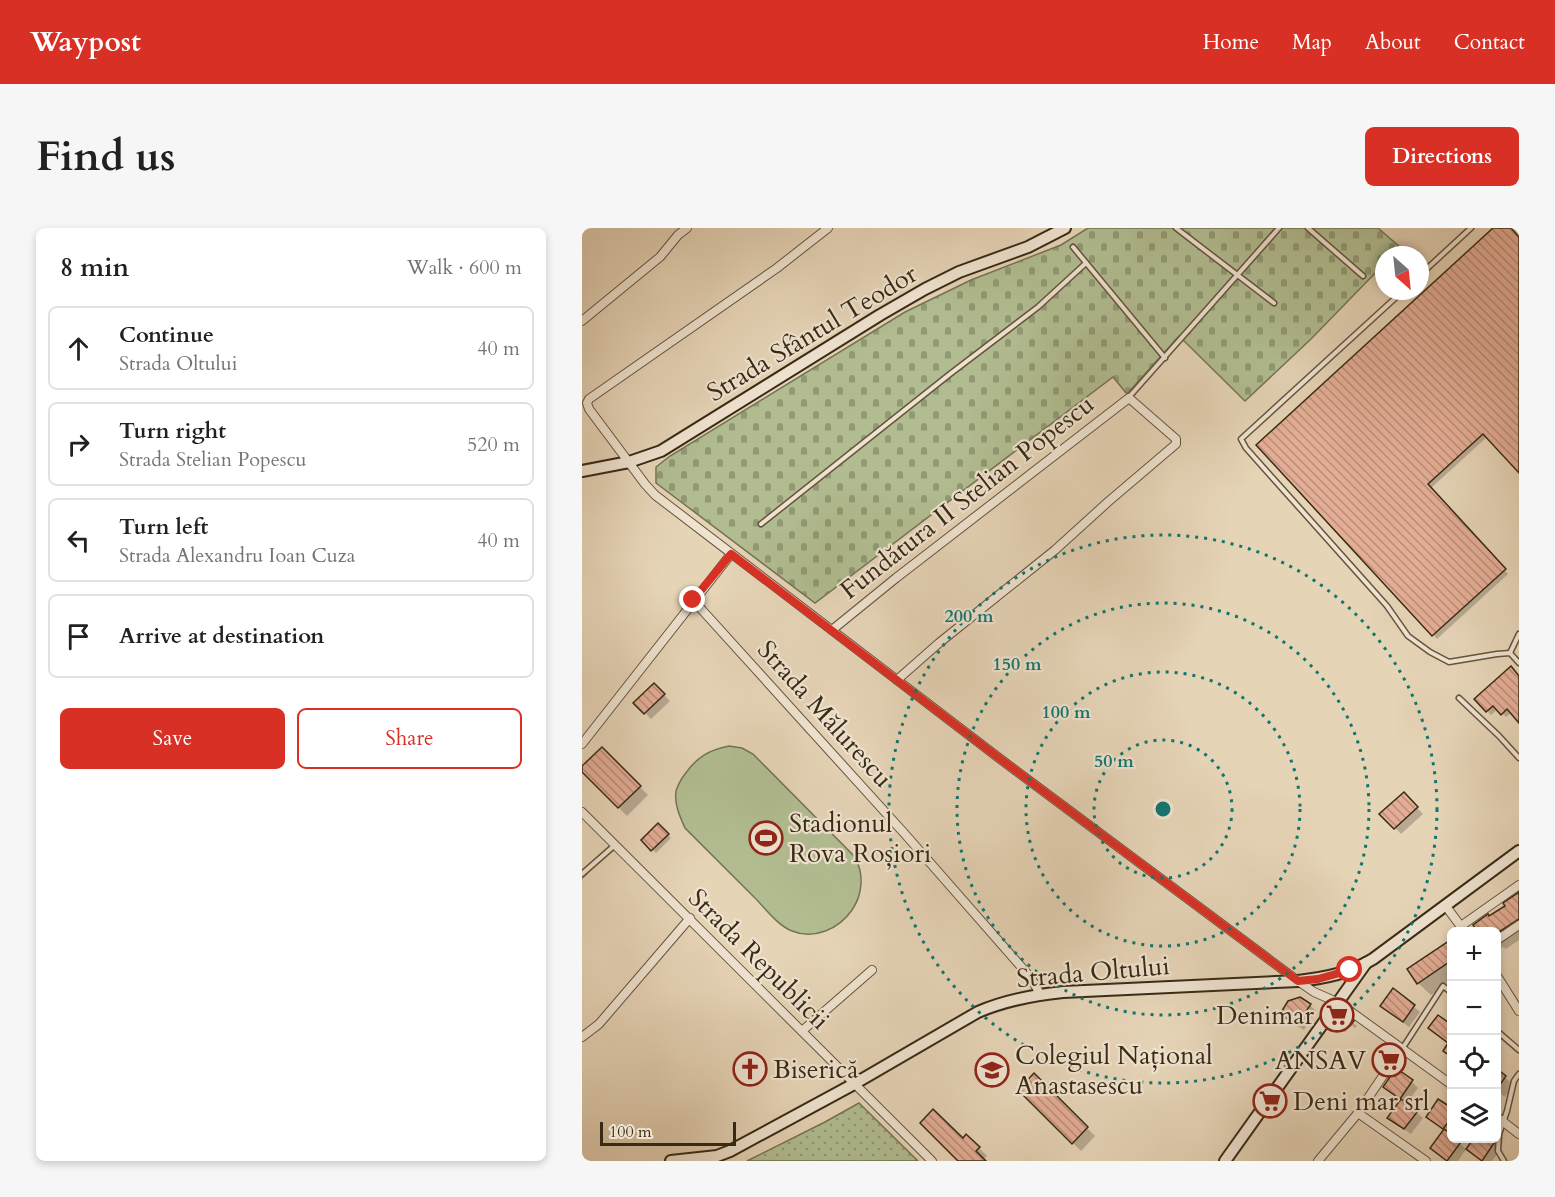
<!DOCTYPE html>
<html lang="en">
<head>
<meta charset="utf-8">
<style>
  :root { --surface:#fff; --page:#f6f6f6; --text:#202124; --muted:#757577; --line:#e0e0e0; --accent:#d93025 }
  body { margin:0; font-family:Cardo,serif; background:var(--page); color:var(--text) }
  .controls { position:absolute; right:18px; bottom:18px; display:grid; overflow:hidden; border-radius:9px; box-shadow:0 3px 9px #0003 }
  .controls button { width:54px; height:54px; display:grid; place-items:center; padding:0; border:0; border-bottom:2px solid var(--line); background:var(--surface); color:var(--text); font:30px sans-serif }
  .compass { position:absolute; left:793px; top:18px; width:54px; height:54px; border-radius:50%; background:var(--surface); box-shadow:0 3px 9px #0003; rotate:153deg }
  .scale { position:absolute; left:18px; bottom:15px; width:136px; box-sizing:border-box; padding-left:6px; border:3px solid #382a16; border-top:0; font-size:16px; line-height:21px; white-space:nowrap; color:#382a16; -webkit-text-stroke:4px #efe3d0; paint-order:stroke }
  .stop { position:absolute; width:18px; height:18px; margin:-14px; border:4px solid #d93025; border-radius:50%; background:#fff }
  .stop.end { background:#d93025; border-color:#fff; box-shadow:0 2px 6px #0008 }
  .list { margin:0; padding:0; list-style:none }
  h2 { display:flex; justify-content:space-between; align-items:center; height:78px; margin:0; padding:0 24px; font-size:26px }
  h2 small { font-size:20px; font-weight:400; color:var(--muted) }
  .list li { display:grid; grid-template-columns:39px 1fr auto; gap:18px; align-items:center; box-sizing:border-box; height:84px; margin:0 12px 12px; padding:0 12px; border:2px solid var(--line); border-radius:9px }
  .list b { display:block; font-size:22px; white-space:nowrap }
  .list p { margin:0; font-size:20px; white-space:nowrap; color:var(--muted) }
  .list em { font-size:20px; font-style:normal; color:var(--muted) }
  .actions { display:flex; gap:12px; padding:18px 24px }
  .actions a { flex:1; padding:14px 0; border:2px solid var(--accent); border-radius:9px; text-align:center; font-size:21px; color:var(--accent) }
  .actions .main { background:var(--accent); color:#fff }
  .icon { flex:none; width:33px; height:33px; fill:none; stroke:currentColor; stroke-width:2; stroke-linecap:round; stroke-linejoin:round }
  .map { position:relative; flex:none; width:937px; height:933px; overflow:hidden; border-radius:9px }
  header { display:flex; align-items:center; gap:36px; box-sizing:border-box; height:84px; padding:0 30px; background:var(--accent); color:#fff }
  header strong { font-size:28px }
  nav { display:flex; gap:33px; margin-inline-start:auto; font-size:21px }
  .intro { display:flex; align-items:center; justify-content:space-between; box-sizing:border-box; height:144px; padding:0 36px }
  h1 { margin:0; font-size:42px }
  .button { padding:15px 27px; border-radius:9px; background:var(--accent); color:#fff; font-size:21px; font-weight:700 }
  main { display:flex; gap:36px; padding:0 36px }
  aside { flex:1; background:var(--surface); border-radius:9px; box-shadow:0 3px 9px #0003 }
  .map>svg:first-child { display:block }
  .cemetery { fill:url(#cemetery-stones); stroke:#747454; stroke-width:1.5 }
  .park { fill:url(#park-dots); stroke:#747454; stroke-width:1.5 }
  .pitch { fill:#b1bd91; stroke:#747454; stroke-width:1.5 }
  .shadow { fill:#0003 }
  .building { fill:url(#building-back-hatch); stroke:#382a16; stroke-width:1.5 }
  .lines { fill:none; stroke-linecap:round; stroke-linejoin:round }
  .service-casing { stroke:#64543e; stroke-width:7 }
  .minor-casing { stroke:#64543e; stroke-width:10 }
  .secondary-casing { stroke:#382a16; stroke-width:14 }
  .service { stroke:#efe3d0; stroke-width:4 }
  .minor { stroke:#efe3d0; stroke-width:8 }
  .secondary { stroke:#efe3d0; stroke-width:10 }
  .route { stroke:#d93025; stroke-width:8 }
  .ring { fill:none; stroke:#0f766e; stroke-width:3; stroke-dasharray:3 6 }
  .labels { text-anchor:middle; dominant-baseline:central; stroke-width:4.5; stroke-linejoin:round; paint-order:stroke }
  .street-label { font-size:26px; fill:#382a16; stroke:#efe3d0 }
  .poi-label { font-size:26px; fill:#382a16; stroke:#efe3d0; text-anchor:start }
  .centre { fill:#0f766e; stroke:#efe3d0; stroke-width:3 }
  .ring-label { font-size:18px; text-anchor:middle; font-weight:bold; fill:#0f766e; stroke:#efe3d0; stroke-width:4.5; stroke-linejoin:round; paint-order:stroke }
</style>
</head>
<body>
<header>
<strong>Waypost</strong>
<nav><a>Home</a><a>Map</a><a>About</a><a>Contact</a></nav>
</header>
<div class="intro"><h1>Find us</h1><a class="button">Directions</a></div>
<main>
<aside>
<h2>8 min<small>Walk · 600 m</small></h2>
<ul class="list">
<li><svg class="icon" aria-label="ahead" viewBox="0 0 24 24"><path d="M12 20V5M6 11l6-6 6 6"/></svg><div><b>Continue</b><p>Strada Oltului</p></div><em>40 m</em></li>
<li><svg class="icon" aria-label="right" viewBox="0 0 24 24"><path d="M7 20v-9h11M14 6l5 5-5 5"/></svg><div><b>Turn right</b><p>Strada Stelian Popescu</p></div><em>520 m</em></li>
<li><svg class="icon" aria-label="left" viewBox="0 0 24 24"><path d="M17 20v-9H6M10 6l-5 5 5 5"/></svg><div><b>Turn left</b><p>Strada Alexandru Ioan Cuza</p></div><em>40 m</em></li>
<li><svg class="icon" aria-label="arrive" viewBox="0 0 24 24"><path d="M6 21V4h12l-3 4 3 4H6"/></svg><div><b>Arrive at destination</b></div></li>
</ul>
<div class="actions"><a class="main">Save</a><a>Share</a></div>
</aside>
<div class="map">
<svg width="937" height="933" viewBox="0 0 937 933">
  <defs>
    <pattern id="cemetery-stones" width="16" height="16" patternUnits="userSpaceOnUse" patternTransform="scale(1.5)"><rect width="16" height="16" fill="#b1bd91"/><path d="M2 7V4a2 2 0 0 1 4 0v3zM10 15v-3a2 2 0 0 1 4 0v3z" fill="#919a75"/></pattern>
    <pattern id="park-dots" width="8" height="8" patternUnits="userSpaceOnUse" patternTransform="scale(1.5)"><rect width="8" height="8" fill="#b1bd91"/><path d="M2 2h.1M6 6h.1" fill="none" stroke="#919a75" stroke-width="1.8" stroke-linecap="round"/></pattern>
    <pattern id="building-back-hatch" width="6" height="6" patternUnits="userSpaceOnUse" patternTransform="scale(1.5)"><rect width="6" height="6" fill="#e4ad95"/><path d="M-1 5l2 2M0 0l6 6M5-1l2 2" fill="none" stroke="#ba8d79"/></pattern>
  </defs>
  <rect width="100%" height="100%" fill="#e6d4b7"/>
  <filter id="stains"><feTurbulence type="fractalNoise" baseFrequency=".00333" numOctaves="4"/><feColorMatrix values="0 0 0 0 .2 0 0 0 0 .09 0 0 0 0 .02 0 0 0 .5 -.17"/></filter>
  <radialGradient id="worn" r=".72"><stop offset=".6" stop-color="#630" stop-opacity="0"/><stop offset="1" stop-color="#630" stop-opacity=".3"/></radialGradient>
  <polygon class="cemetery" points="506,0 796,0 818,19 810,27 802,27 802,36 729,111 663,173 597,108 545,166 531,149 233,375 74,255 74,239 88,228 323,84 389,52 479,17"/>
  <polygon class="park" points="277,875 336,933 165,933 243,894"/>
  <path class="pitch" d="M 147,518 L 160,520 L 171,526 L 273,629 C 282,646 281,666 270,682 C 257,701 232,712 210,703 C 195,697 183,680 172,669 C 149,646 126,623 103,600 C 98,589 92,576 94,563 C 96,557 99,551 103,546 C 115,529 127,522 147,518 Z"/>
  <g class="shadow">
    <polygon points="913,0 927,0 937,11 937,243 905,209 848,261 926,346 855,411 676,217"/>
    <polygon points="929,440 937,449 937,492 930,484 924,489 916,481 909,487 894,471"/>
    <polygon points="72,457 88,473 69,491 54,475"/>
    <polygon points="20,521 66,567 45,588 0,542 0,540"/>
    <polygon points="822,566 841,586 819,606 800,586"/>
    <polygon points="76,597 89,610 74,625 61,612"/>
    <polygon points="0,640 6,646 0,652"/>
    <polygon points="937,666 937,712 924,721 921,719 915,723 915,704 907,690 925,678 924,676"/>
    <polygon points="870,712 870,753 849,767 836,755"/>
    <polygon points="811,762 838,784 827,799 806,783"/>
    <polygon points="728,777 734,783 722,802 705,792 699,786"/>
    <polygon points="762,788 775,798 773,800 769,797 763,804 759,801"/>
    <polygon points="915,843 932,857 923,869 915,863"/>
    <polygon points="452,848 513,908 499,923 438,862"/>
    <polygon points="830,854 836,860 824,876 841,890 829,906 813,895 819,872 803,859"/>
    <polygon points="870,882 870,903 867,907 884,921 876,933 865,933 850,920 863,903 845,889"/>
    <polygon points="385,908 405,928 401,932 402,933 378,933 381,912"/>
    <polygon points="912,914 918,920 918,922 910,933 900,933 886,921"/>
  </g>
  <g class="building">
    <polygon points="911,0 929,0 937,9 937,245 901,206 846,256 924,341 850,408 674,217"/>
    <polygon points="929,438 937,448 937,495 925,481 919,487 911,478 904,484 892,471"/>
    <polygon points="72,455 83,466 62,486 51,475"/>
    <polygon points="20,519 59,558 36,580 0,544 0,538"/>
    <polygon points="822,564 836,579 812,601 797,586"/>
    <polygon points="76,595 87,606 69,623 59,612"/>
    <polygon points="937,664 937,691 917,704 896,704 891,697 906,686 907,688 923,678 921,675"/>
    <polygon points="870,711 870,732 835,756 825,741"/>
    <polygon points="811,760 833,777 821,794 798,778"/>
    <polygon points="718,769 729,776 715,797 698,786 706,773"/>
    <polygon points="762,786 772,793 768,798 764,795 759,802 753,798"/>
    <polygon points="856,787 870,797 870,829 861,823 866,815 846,800"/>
    <polygon points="814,840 831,852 818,871 801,859"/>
    <polygon points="915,841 924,848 915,861"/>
    <polygon points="452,845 506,899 490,916 436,862"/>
    <polygon points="819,871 836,883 822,901 805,890"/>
    <polygon points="856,871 870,880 870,889 861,901 844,889"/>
    <polygon points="351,881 381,910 384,906 398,919 394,923 404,933 376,933 338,895"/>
    <polygon points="862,901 870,907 870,910 874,910 879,914 865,933 848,920"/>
    <polygon points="892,910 910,910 912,912 912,915 900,933 884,921"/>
  </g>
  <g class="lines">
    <g class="service-casing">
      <g id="service">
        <polyline points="594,0 692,75"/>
        <polyline points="726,0 781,48"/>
        <polyline points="491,19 583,130"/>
        <polyline points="838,47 889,0"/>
        <polyline points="821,63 659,211 664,220 805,378 826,408 848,424 867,434 915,426 928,425 937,435"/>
        <polyline points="547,169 697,0"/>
        <polyline points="179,296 368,146 456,79 504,35"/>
        <polyline points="928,425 937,406"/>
        <polyline points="877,470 917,508 937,530"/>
        <polyline points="0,646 33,617"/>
        <polyline points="915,803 937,822"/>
        <polyline points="820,821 861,758 870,765"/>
        <polyline points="922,933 916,923 917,906 925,883 932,853 937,846"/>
      </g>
    </g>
    <g class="minor-casing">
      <g id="minor">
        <polyline points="246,0 195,40 7,171 5,175 7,181 63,256 73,267 417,530 716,753 732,764 757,775 870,857"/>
        <polyline points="0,93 78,29 96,7 105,0"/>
        <polyline points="111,372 322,605 449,750 458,766"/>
        <polyline points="250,402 314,350 547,170 594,211 594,216 527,273 473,322 357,415 315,452"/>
        <polyline points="0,516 149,326"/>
        <polyline points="0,584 350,933"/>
        <polyline points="863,677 883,704"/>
        <polyline points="879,698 937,657"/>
        <polyline points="915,712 937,697"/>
        <polyline points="915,748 937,783"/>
        <polyline points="220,803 290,742"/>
        <polyline points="0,809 17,796 108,690"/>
        <polyline points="776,885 844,933"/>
        <polyline points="915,889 937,906"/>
        <polyline points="736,933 776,885 819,821"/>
      </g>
    </g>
    <g class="secondary-casing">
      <g id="secondary">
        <polyline points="0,243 47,234 79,223 298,87 343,61 377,44 446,19 483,0"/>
        <path d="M 89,933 L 135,928 L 148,923 L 272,856 L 396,784 C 424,772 451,767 481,764 L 716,753 C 743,750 768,745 791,731 L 937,623"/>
        <polyline points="643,933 784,735"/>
      </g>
    </g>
    <use href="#service" class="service"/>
    <use href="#minor" class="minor"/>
    <use href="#secondary" class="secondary"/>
  </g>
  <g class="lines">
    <polyline class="route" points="111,372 149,326 417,530 716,753 736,751 768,742"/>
  </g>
  <g class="ring">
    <circle cx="581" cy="581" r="69"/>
    <circle cx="581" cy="581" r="137"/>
    <circle cx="581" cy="581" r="206"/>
    <circle cx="581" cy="581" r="274"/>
  </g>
  <defs>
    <g id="stadium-ring" transform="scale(1.725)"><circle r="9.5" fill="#efe3d0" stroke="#8f2418" stroke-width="1.5"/><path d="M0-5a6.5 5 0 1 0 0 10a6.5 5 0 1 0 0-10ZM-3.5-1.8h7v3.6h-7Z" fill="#8f2418"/></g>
    <g id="supermarket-ring" transform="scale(1.725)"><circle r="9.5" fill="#efe3d0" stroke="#8f2418" stroke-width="1.5"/><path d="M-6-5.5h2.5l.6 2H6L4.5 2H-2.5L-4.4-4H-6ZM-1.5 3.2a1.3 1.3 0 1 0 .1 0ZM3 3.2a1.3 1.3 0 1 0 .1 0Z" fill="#8f2418"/></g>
    <g id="church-ring" transform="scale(1.725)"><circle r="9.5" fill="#efe3d0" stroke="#8f2418" stroke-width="1.5"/><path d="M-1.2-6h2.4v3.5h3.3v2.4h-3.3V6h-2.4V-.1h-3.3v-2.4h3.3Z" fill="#8f2418"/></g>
    <g id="university-ring" transform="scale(1.725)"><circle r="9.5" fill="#efe3d0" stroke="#8f2418" stroke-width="1.5"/><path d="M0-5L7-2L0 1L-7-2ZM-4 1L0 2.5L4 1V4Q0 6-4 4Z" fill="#8f2418"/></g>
  </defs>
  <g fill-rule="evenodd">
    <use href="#stadium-ring" x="184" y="610"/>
    <use href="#supermarket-ring" x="755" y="787"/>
    <use href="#supermarket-ring" x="807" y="832"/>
    <use href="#church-ring" x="168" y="841"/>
    <use href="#university-ring" x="410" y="842"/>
    <use href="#supermarket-ring" x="688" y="873"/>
  </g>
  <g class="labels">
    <g class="street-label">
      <text transform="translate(230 105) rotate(-31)">Strada Sfântul Teodor</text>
      <text transform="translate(385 269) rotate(-38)">Fundătura II Stelian Popescu</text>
      <text transform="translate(243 486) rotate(48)">Strada Mălurescu</text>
      <text transform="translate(177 731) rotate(45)">Strada Republicii</text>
      <text transform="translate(511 744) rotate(-5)">Strada Oltului</text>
    </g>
    <g class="poi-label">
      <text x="207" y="595">Stadionul<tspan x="207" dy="30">Rova Roșiori</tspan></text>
      <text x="732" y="787" text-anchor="end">Denimar</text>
      <text x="433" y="827">Colegiul Național<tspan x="433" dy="30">Anastasescu</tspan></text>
      <text x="784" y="832" text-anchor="end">ANSAV</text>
      <text x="191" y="841">Biserică</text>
      <text x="711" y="873">Deni mar srl</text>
    </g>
  </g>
  <circle cx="581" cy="581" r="9" class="centre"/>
  <g class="ring-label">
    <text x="387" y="394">200 m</text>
    <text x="435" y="442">150 m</text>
    <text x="484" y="490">100 m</text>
    <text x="532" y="539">50 m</text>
  </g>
  <rect width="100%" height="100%" filter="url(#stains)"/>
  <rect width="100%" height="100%" fill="url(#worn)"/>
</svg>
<div class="controls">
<button>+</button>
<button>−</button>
<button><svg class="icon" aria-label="locate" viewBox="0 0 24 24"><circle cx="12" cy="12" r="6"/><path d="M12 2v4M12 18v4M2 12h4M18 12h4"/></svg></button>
<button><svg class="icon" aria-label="layers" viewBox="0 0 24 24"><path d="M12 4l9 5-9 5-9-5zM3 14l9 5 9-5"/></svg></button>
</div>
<svg class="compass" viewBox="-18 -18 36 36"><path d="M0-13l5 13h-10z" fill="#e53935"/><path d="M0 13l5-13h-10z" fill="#757577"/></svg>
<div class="scale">100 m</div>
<div class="stop" style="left:768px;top:742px"></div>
<div class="stop end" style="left:111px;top:372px"></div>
</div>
</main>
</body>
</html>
